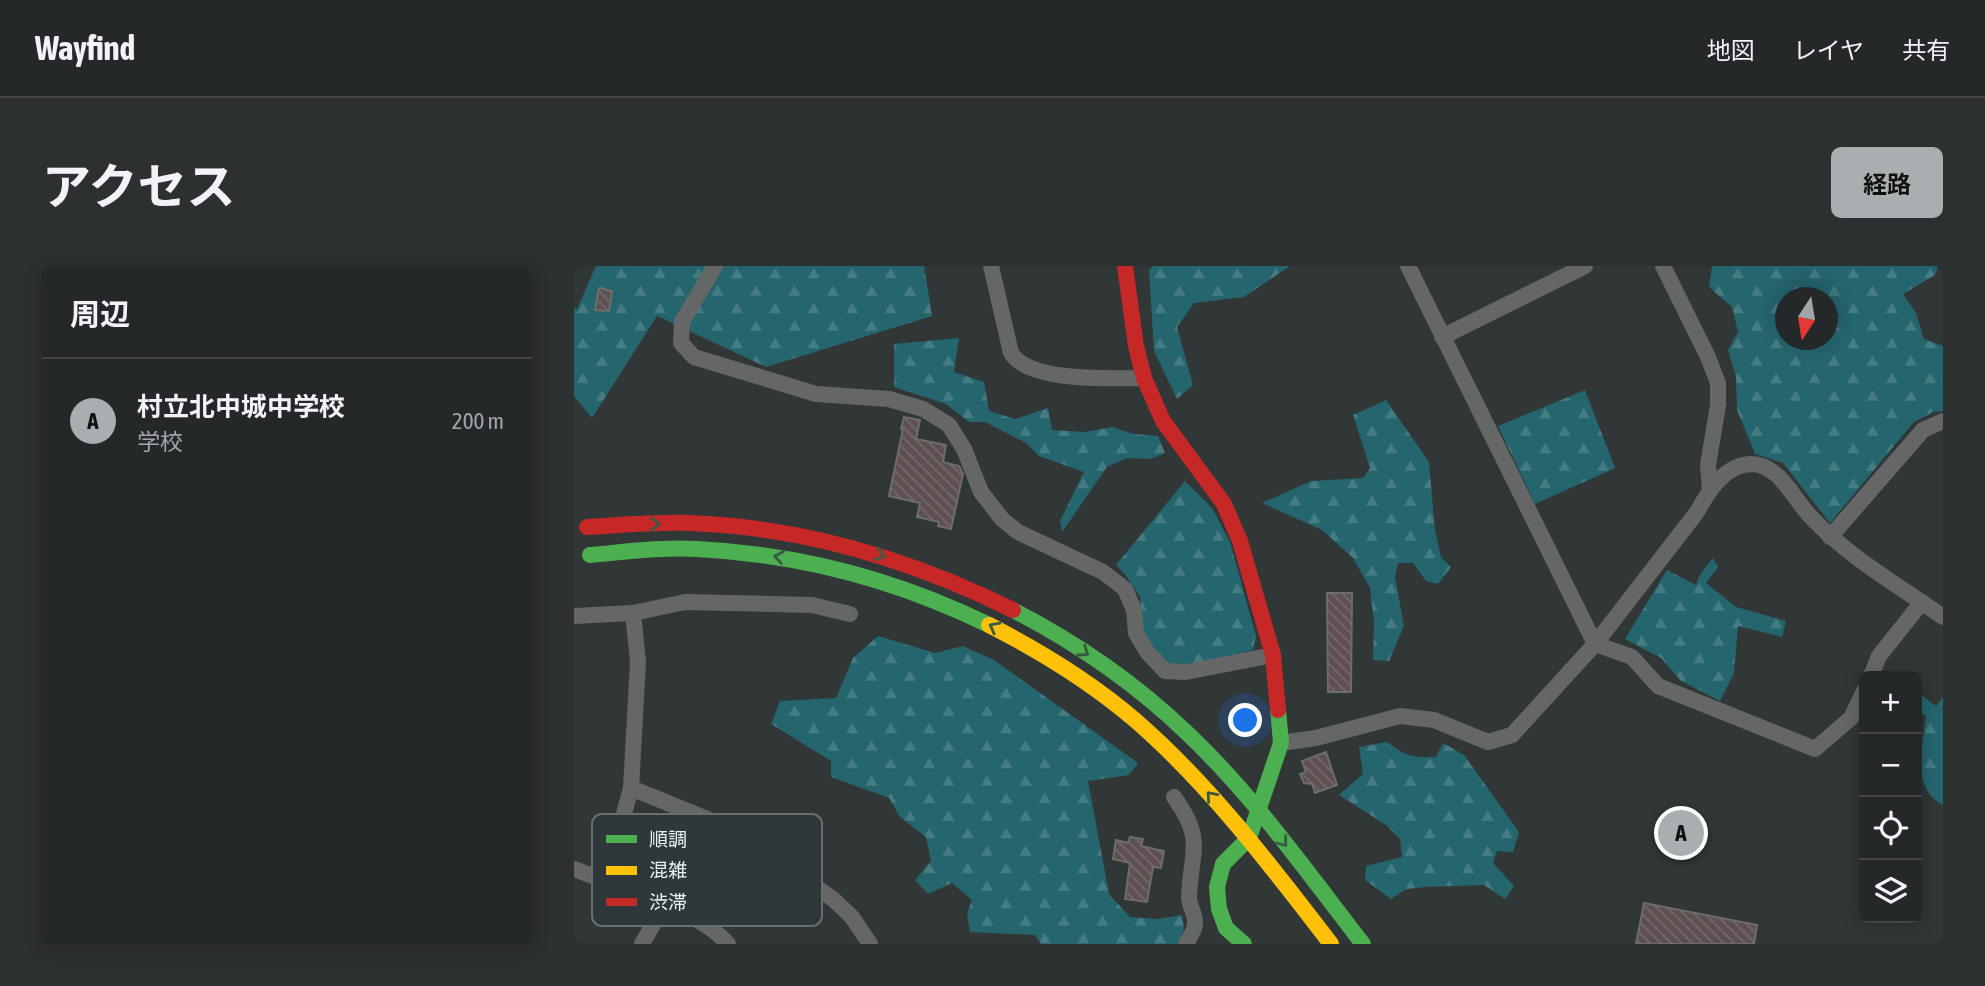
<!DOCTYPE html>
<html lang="ja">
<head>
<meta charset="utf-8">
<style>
  :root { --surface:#252829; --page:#2d3031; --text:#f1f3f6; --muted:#a3a6a8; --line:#424446; --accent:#a9afb0 }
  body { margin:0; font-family:"Asap Condensed","Noto Sans JP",sans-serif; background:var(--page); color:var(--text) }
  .controls { position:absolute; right:21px; bottom:21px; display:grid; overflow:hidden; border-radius:10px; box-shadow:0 4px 18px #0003 }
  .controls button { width:63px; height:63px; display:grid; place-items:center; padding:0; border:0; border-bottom:2px solid var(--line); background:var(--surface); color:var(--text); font:35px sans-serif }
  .compass { position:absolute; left:1201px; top:21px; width:63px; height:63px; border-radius:50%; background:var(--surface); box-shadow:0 4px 18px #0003; rotate:192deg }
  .you { position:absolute; left:672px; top:455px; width:24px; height:24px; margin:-18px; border:5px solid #fff; border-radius:50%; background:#1a73e8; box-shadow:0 0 0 10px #1a73e833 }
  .badge { display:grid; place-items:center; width:46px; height:46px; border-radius:50%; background:var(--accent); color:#111; font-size:23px; font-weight:700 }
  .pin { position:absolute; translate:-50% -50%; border:4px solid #fff; box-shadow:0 2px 7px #0006 }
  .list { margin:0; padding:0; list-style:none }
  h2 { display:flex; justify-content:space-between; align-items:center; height:91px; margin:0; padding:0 28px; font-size:30px }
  h2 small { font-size:23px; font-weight:400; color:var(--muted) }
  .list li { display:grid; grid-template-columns:46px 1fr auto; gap:21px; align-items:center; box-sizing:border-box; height:126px; padding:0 28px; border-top:2px solid var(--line) }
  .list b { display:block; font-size:26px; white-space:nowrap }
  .list p { margin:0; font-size:23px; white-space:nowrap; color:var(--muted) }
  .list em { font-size:23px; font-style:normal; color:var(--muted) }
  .icon { flex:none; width:38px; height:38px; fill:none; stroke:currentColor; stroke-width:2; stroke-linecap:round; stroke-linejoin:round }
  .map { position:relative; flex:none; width:1369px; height:678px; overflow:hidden; border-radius:10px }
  header { display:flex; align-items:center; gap:42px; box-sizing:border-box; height:98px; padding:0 35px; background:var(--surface); border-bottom:2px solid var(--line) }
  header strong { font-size:33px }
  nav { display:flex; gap:38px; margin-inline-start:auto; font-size:24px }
  .intro { display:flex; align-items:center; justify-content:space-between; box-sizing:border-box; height:168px; padding:0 42px }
  h1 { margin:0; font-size:49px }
  .button { padding:18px 32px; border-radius:10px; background:var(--accent); color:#111; font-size:24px; font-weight:700 }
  main { display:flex; gap:42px; padding:0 42px }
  aside { flex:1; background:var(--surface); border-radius:10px; box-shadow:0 4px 18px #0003 }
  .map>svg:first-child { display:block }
  .forest { fill:url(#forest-firs); fill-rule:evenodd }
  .building { fill:url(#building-back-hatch); stroke:#6c6d6d; stroke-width:2 }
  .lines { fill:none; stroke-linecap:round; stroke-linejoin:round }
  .street { stroke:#656767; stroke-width:16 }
  .fast { stroke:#4caf50; stroke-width:16 }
  .slow { stroke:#ffc107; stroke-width:16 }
  .jam { stroke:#c62828; stroke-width:16 }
  .oneway { stroke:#375c41 }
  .key { fill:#2e383a; stroke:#666f71; stroke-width:2 }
  .key-label { font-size:19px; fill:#eaf0f1 }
</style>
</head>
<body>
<header>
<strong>Wayfind</strong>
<nav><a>地図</a><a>レイヤ</a><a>共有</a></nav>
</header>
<div class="intro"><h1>アクセス</h1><a class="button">経路</a></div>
<main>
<aside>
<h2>周辺<small></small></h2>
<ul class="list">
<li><span class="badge">A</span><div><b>村立北中城中学校</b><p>学校</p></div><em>200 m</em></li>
</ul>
</aside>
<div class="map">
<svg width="1369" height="678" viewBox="0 0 1369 678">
  <defs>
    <pattern id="forest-firs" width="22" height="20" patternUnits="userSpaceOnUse" patternTransform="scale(1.75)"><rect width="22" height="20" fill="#25656e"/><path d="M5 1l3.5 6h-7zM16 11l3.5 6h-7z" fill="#457b83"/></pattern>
    <pattern id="building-back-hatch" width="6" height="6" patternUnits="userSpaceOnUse" patternTransform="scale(1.75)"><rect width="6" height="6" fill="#5e4f51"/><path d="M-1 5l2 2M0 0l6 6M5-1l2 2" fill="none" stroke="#75696a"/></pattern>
  </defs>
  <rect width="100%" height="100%" fill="#313637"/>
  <g class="forest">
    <polygon points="22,0 350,0 358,50 192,101 83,50 18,152 0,130 0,42 3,43"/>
    <polygon points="579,0 716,0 670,31 620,37 603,61 619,119 603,133 580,85 575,4"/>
    <path d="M 1138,0 L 1364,0 L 1361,9 L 1329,28 L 1342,47 L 1350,73 L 1369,80 L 1369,145 L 1359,146 L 1339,157 L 1256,257 L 1209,197 L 1181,188 L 1163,144 L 1162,111 L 1154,84 L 1164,66 L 1158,41 L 1135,21 ZM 1212,32 L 1254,32 L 1254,74 L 1212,74 Z"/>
    <polygon points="385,72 380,106 410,116 415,145 441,153 474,142 478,164 511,166 538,161 560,168 584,170 591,187 576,193 553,192 533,201 488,266 486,255 510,206 465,190 452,177 411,156 395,156 372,138 320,121 320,78"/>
    <polygon points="1011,124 1041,202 961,238 924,160"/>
    <polygon points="812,134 855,196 861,264 867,291 877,301 864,318 852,315 839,297 824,297 821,311 830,360 815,395 799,394 800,357 796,322 779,292 748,264 688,237 737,215 789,212 796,202 779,149"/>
    <polygon points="611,215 638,242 656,276 682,370 679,384 612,401 591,398 576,381 569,362 566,331 553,311 542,299"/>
    <polygon points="1139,292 1144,301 1132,317 1162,341 1212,355 1208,371 1164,360 1160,407 1146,435 1107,415 1087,392 1051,373 1093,304 1122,319 1125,310"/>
    <polygon points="304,370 361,387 389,380 420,394 564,497 555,509 514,515 535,628 556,651 583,653 608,649 610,663 604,678 467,678 461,669 396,666 393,648 398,634 378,617 354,628 341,614 357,595 352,571 326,551 315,532 257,511 257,495 197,458 206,435 262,432 279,392"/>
    <path d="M 1343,426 L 1362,440 L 1369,431 L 1369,539 C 1336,521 1349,481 1352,450 L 1343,443 Z"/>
    <path d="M 813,476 C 831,490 839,492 862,491 L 869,477 L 890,489 L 945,566 L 939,586 L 923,585 L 919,597 L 940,620 L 931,633 L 910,619 L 851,621 L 832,623 L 817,633 L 791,614 L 792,600 L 828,591 L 826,573 L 812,559 L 765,529 L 789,508 L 785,481 Z"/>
  </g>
  <g class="building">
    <polygon points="25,22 38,25 35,45 21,44"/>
    <polygon points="330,151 346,154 342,173 372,179 369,196 385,200 389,208 377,263 364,260 365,256 343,251 346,237 315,230 329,163 327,163"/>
    <polygon points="753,327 778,327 777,426 754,426"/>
    <polygon points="752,486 763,519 741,527 738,518 730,517 726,508 732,506 728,495"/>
    <polygon points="556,571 569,573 567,580 590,585 587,602 579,601 573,636 551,633 556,597 539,593 542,574 554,577"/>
    <polygon points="1070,637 1183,659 1180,678 1062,678"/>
  </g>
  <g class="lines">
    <g class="street">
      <polyline points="141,0 108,56 107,77 120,91 242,128 315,133 349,143 375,159 390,183 407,226 428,253 444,266 529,306 551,323 560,344 562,367 573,386 591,405 612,406 699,389"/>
      <path d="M 417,0 L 437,87 C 456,117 537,112 570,112"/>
      <polyline points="834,0 1021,378 1058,391 1084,420 1241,483 1277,452 1290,425"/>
      <polyline points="1089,0 1134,91 1144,117 1144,139 1134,199 1136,224"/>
      <polyline points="868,71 1011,0"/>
      <polyline points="1256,271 1349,164 1369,155"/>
      <polyline points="59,347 111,336 238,339 276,348"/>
      <polyline points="0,350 59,347 64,396 57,522 32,614"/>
      <polyline points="1297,410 1305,390 1348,336"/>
      <path d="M 707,477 L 742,472 L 826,450 L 860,454 L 914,476 L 938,469 L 1021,378 L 1123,246 C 1134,226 1150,199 1177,198 C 1205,198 1219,232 1236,250 C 1273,290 1324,319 1369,351"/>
      <polyline points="57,522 165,566 259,633 278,651 296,678"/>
      <path d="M 600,531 C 631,574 617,584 615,631 C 615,640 622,649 621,658 C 621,664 615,672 612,678"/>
      <path d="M 0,603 C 42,619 126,645 154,678"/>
      <polyline points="68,678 90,639"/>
    </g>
    <g class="fast">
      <path d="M 16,289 C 51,286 87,281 123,283 C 225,288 323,314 415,359"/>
      <path d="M 439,344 C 501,376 562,418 612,466 C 679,529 733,606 789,678"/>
      <polyline points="670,678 652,662 645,643 643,621 649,598 675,572 707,477 704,444"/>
    </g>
    <path class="slow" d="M 415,359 C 464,384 519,418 561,454 C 636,519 697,600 757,678"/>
    <g class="jam">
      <polyline points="551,0 562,80 570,112 589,155 650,238 666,275 699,389 704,444"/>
      <path d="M 13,261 C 47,259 81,256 115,257 C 229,261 338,294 439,344"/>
    </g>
  </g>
  <defs><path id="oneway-chevron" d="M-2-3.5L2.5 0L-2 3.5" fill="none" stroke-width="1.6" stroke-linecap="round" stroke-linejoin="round" transform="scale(1.75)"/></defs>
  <g class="oneway">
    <use href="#oneway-chevron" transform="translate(81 258)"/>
    <use href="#oneway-chevron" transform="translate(306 289) rotate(17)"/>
    <use href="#oneway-chevron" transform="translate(205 291) rotate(-171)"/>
    <use href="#oneway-chevron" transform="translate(420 361) rotate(-152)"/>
    <use href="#oneway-chevron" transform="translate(510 386) rotate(35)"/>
    <use href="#oneway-chevron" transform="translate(637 530) rotate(-131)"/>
    <use href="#oneway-chevron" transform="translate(709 576) rotate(52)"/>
  </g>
  <rect x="18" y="548" width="230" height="112" rx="10" class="key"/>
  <rect x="32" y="569" width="31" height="8" fill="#4caf50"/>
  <rect x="32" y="600" width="31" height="9" fill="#ffc107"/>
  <rect x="32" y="632" width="31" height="8" fill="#c62828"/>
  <g class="key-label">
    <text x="75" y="580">順調</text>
    <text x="75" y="611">混雑</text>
    <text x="75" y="643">渋滞</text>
  </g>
</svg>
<div class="controls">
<button>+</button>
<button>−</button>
<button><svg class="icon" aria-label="locate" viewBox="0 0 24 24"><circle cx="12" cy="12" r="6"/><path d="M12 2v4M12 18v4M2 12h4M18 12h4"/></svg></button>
<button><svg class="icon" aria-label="layers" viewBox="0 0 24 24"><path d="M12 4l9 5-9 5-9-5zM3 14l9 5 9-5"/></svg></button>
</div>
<svg class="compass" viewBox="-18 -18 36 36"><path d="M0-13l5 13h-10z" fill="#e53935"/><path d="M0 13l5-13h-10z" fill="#a3a6a8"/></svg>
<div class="you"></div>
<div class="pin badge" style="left:1107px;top:567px">A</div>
</div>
</main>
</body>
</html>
